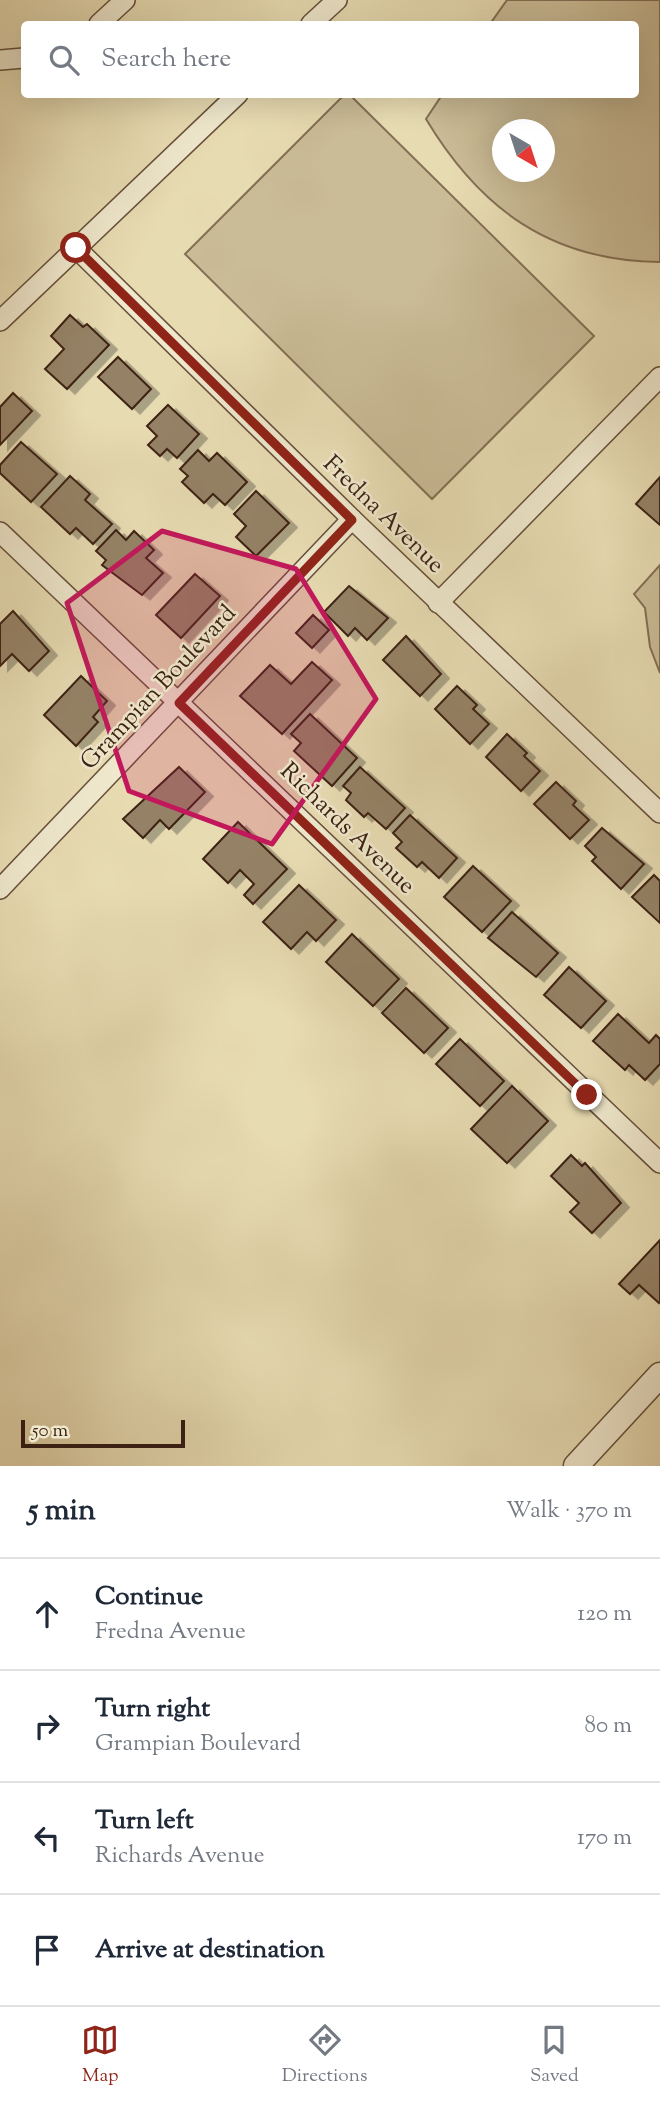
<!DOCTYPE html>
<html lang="en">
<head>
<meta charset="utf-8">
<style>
  :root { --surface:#fff; --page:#f6f6f7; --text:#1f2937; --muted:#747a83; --line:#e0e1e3; --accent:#8f2418 }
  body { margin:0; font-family:"Sorts Mill Goudy",serif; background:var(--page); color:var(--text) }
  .compass { position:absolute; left:492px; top:119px; width:63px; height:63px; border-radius:50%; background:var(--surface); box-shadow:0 7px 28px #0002; rotate:141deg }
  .scale { position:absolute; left:21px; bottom:18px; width:164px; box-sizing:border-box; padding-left:7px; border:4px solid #3d2213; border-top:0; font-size:19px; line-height:24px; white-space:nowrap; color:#3d2213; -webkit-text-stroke:5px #efe8cd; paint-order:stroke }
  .stop { position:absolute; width:21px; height:21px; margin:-16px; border:5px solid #8f2418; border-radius:50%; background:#fff }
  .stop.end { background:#8f2418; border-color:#fff; box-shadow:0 2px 7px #0008 }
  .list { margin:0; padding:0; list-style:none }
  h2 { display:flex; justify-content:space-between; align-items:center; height:91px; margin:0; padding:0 28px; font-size:30px }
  h2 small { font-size:23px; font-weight:400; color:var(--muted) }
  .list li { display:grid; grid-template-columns:46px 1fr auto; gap:21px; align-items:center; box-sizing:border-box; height:112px; padding:0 28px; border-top:2px solid var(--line) }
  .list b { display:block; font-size:26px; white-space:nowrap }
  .list p { margin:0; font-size:23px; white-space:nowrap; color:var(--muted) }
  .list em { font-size:23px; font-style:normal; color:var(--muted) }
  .icon { flex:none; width:38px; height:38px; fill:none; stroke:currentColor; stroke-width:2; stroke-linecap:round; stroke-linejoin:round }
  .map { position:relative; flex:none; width:660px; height:1466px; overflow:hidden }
  .search { position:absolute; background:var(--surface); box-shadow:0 7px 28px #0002; left:21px; right:21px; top:21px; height:77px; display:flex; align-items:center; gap:18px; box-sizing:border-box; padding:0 24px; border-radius:7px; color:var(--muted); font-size:26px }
  .sheet { height:539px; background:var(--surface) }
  nav { display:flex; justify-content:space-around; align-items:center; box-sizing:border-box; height:98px; border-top:2px solid var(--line); background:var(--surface); font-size:19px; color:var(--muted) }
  nav a { display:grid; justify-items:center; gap:4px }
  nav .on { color:var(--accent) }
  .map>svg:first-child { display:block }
  .green { fill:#cabc97; stroke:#846f55; stroke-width:2; fill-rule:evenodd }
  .building { fill:#958266; stroke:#3d2213; stroke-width:2; filter:url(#shadow) }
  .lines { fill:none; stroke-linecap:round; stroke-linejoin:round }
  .minor-casing { stroke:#68503b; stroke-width:22 }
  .tertiary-casing { stroke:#68503b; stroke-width:27 }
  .minor { stroke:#efe8cd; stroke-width:19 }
  .tertiary { stroke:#efe8cd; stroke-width:24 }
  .route { stroke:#8f2418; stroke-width:9 }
  .marked { fill:#c2185b; fill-opacity:0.2; stroke:#c2185b; stroke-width:5; stroke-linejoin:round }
  .labels { text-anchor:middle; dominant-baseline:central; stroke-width:5; stroke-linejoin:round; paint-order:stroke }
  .street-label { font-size:24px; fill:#3d2213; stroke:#efe8cd }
</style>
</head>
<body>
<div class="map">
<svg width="660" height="1466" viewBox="0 0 660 1466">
  <defs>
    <filter id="shadow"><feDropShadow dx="8" dy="4.5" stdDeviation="0" flood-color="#0004"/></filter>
  </defs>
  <rect width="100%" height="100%" fill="#e7dbb2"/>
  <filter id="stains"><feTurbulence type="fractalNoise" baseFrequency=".00286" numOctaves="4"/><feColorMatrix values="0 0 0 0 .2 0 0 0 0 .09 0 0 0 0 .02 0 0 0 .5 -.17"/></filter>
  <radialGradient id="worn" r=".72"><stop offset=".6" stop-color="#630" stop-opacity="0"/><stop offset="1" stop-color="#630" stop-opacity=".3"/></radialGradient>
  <g class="green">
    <path d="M 507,0 L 660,0 L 660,262 C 551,261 480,209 426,119 L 442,95 L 636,94 L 636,24 L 490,24 ZM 503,130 L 544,130 L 544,172 L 503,172 Z"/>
    <polygon points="344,95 350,95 594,336 432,499 185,254"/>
    <polygon points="660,565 660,673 650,647 645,608 634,594"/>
  </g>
  <g class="building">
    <polygon points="70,315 83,327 87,324 109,345 67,389 45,369 64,349 51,336"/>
    <polygon points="118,357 151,389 132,409 98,377"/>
    <polygon points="13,393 32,411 0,445 0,407"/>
    <polygon points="168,405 199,434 177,458 167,449 160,456 148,445 157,436 147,426"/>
    <polygon points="21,442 57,474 31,502 0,473 0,465"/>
    <polygon points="198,450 209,461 217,453 247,482 225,505 213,494 204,503 182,482 188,476 180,469"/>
    <polygon points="70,476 90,494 85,500 112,524 93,544 76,528 70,534 41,507"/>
    <polygon points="660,477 660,525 636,504"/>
    <polygon points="256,491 289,523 256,556 236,537 246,526 234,514"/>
    <polygon points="116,530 126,540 134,531 154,550 146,558 163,573 142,595 102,565 106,560 96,551"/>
    <polygon points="195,574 220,596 181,638 156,615"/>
    <polygon points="349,586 388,618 367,640 355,628 348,636 324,612"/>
    <polygon points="13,611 49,651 29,671 12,654 0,666 0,624"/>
    <polygon points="313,615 329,630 312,648 296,633"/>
    <polygon points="406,636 441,674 420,696 383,660"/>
    <polygon points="312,662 332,680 282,734 240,696 270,665 291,684"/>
    <polygon points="81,676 107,701 93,717 98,722 76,746 44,715"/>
    <polygon points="457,686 477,705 473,709 489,724 470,744 435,709"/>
    <polygon points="310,714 357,758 332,786 294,751 301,743 291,734"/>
    <polygon points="507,734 527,753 524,756 540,771 521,791 486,757"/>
    <polygon points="179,767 205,792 169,829 160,820 143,838 123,819"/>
    <polygon points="360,767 405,808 386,829 368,813 364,817 346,800 351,793 343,786"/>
    <polygon points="556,782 576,801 573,805 589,820 570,839 534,804"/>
    <polygon points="410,815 457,858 439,878 422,862 417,867 396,848 402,842 393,833"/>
    <polygon points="238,822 287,869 253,904 244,895 254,884 240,870 228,883 203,859"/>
    <polygon points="602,828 644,864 621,889 592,861 596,857 585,846"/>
    <polygon points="473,866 511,901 482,932 444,897"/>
    <polygon points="654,875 660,881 660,923 632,897"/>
    <polygon points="299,885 336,920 316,941 307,932 291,949 263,922"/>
    <polygon points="512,912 558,953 536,977 488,938"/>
    <polygon points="352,934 399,979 373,1006 326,962"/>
    <polygon points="569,967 606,1001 581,1028 544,995"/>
    <polygon points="406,988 448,1028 424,1053 382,1013"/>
    <polygon points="618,1014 649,1043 656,1035 660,1039 660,1064 645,1080 629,1065 625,1070 593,1041"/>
    <polygon points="460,1039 504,1081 480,1106 436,1064"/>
    <polygon points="512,1086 548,1121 507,1163 471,1129"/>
    <polygon points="571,1155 582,1166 585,1163 621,1203 592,1233 570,1212 579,1203 551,1176"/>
    <polygon points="660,1240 660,1302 659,1303 639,1285 630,1294 619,1284"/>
  </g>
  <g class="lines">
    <g class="minor-casing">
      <g id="minor">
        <polyline points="99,24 125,0"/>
        <polyline points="311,24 337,0"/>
        <polyline points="0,60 24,58"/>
        <polyline points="76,248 352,519 660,813"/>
        <polyline points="0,321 238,94"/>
        <polyline points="0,532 660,1163"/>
        <polyline points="438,603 660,377"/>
        <polyline points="0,889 352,519"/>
      </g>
    </g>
    <g class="tertiary-casing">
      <polyline id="tertiary" points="576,1466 660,1375"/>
    </g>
    <use href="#minor" class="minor"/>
    <use href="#tertiary" class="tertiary"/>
  </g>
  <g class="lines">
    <polyline class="route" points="76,248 352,520 179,703 587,1095"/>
  </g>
  <path class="marked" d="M 162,531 L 296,569 L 376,699 L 272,844 L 129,791 L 67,603 Z"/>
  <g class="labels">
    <g class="street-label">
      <text transform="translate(383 515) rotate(44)">Fredna Avenue</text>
      <text transform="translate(159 688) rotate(-47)">Grampian Boulevard</text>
      <text transform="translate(347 829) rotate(44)">Richards Avenue</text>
    </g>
  </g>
  <rect width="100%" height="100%" filter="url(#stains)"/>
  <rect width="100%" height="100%" fill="url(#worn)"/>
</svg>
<svg class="compass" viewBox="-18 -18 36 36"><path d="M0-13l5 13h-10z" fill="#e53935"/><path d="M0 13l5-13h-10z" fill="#747a83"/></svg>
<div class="scale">50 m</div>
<div class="stop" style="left:76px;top:248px"></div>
<div class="stop end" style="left:587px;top:1095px"></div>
<div class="search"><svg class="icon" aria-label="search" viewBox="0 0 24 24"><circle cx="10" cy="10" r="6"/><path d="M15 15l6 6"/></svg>Search here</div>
</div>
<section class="sheet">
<h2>5 min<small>Walk · 370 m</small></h2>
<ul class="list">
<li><svg class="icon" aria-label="ahead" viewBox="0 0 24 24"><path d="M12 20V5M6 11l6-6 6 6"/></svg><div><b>Continue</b><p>Fredna Avenue</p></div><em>120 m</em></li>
<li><svg class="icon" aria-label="right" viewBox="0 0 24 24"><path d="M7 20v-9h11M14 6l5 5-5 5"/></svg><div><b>Turn right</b><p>Grampian Boulevard</p></div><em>80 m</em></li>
<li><svg class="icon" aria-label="left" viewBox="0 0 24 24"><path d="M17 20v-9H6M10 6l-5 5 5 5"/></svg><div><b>Turn left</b><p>Richards Avenue</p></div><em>170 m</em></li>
<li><svg class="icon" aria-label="arrive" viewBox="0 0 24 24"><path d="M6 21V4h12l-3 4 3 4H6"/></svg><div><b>Arrive at destination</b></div></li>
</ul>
</section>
<nav>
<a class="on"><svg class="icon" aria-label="map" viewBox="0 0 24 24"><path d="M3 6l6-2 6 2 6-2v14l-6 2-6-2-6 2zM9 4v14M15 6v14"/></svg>Map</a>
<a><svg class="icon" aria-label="directions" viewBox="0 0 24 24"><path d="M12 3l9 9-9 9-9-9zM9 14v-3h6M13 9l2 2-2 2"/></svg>Directions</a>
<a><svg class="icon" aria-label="saved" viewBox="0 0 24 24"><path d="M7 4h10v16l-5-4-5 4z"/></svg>Saved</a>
</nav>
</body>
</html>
